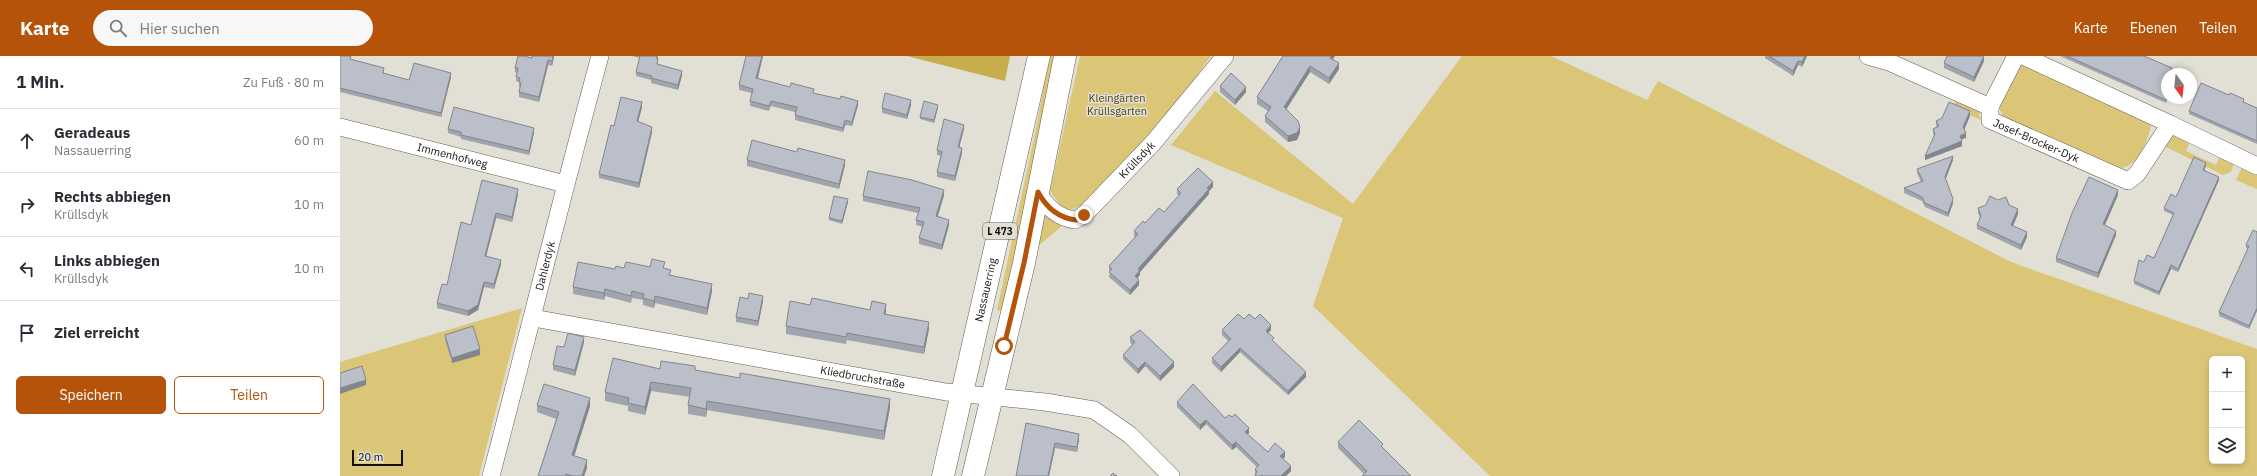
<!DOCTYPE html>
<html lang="de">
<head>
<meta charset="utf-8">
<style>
  :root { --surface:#fff; --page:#f7f7f7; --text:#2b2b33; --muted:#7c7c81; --line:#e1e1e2; --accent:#b45309 }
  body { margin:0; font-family:"IBM Plex Sans",sans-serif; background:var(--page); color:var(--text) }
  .controls { position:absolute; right:12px; bottom:12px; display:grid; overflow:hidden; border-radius:6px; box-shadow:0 2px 6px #0003 }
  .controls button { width:36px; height:36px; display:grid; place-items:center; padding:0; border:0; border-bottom:1px solid var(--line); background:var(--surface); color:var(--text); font:20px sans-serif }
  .compass { position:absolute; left:1821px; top:12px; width:36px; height:36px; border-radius:50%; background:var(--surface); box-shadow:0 2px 6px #0003; rotate:165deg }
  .scale { position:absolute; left:12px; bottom:10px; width:51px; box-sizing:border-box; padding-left:4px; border:2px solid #11100c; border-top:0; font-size:11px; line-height:14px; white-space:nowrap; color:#11100c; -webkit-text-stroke:3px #e2dfd5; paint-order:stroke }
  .stop { position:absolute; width:12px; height:12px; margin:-9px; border:3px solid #b45309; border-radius:50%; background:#fff }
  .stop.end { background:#b45309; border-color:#fff; box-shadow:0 1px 4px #0008 }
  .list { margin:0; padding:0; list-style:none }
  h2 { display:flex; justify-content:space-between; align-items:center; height:52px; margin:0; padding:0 16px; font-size:17px }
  h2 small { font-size:13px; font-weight:400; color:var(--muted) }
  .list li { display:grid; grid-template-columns:26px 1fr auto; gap:12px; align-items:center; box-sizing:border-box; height:64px; padding:0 16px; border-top:1px solid var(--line) }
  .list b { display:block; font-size:15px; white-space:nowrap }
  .list p { margin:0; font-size:13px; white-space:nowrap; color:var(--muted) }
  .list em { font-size:13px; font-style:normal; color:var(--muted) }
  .actions { display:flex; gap:8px; padding:12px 16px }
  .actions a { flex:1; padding:9px 0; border:1px solid var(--accent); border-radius:6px; text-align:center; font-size:14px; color:var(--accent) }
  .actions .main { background:var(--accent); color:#fff }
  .icon { flex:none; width:22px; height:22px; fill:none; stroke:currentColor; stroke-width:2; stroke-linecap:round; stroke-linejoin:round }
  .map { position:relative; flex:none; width:1917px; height:420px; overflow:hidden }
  header { display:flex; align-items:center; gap:24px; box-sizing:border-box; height:56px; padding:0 20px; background:var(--accent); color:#fff }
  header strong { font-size:19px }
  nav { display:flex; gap:22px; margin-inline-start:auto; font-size:14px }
  .search { width:280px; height:36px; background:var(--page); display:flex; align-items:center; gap:10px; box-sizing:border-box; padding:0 14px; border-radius:22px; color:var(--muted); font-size:15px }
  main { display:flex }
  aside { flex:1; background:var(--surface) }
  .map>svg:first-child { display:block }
  .green { fill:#dbc577; fill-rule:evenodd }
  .forest { fill:#c7ad4b }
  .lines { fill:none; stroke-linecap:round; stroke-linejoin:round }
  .street-casing { stroke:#615e55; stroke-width:18 }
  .primary-casing { stroke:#615e55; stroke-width:23 }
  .street { stroke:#fff; stroke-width:17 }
  .primary { stroke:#fff; stroke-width:22 }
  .wall { fill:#a0a4ad }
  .shaded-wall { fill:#82868d }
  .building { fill:#babfc9; stroke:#82868d }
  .route { stroke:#b45309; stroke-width:5 }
  .labels { text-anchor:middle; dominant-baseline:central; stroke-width:3; stroke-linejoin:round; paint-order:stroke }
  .shield { fill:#e2dfd5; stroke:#504e48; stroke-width:1 }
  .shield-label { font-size:10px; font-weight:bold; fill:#11100c }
  .park-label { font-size:11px; fill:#4f441b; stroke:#e2dfd5 }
  .street-label { font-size:11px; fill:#11100c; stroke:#e2dfd5 }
</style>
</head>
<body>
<header>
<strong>Karte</strong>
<div class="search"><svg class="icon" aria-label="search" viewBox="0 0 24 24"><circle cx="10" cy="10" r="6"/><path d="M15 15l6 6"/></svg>Hier suchen</div>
<nav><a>Karte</a><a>Ebenen</a><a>Teilen</a></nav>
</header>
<main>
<aside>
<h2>1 Min.<small>Zu Fuß · 80 m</small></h2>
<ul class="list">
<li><svg class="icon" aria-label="ahead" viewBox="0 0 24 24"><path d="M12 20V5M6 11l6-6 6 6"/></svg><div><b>Geradeaus</b><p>Nassauerring</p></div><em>60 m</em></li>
<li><svg class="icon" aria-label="right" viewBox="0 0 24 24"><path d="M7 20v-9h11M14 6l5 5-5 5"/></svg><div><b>Rechts abbiegen</b><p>Krüllsdyk</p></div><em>10 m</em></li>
<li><svg class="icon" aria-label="left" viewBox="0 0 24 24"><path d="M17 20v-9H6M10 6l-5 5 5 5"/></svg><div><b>Links abbiegen</b><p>Krüllsdyk</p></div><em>10 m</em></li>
<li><svg class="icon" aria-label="arrive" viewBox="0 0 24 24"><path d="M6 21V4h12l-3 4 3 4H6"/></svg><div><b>Ziel erreicht</b></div></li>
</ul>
<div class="actions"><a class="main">Speichern</a><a>Teilen</a></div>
</aside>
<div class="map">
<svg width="1917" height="420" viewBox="0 0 1917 420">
  <rect width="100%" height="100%" fill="#e2dfd5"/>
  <g class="green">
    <polygon points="709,0 717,0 662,255 657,254 697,68"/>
    <polygon points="740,0 871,0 819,72 746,147 725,156 710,135"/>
    <path d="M 1122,0 L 1211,0 L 1307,44 L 1318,25 L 1671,206 L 1917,293 L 1917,420 L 1150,420 L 973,250 L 1003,162 L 831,89 L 875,35 L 1013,148 ZM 1872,303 L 1902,303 L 1902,405 L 1872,405 Z"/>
    <path d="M 1687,8 L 1811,68 C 1809,84 1796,114 1778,112 L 1664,62 L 1658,50 L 1677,11 Z"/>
    <polygon points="1617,41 1637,51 1641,64 1613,52"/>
    <polygon points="1829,77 1851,84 1846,95 1876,109 1881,98 1892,103 1894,108 1891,116 1883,119 1826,91 1820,91"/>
    <polygon points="1902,111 1917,114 1917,133 1896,124"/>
    <polygon points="703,157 712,165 723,169 697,191"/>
    <polygon points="182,252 139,420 0,420 0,306"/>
  </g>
  <polygon class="forest" points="567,0 670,0 665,25"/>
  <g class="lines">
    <g class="street-casing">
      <g id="street">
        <path id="s1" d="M 1528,0 L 1549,6 L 1650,51 L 1650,64 L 1788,125 L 1797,118 L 1830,68 L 1917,110"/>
        <polyline points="1683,0 1830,68"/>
        <polyline points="1650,51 1676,0"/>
        <path id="s2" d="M 0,71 L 225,128"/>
        <path id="s3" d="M 698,136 C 706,151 719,162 735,164 L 744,159 L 813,87 L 885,0"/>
        <path id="s4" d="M 193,262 L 606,336 L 705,346 L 754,354 L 790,379 L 831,420"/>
        <path id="s5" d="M 151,420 C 188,280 222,139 260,0"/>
      </g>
    </g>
    <g class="primary-casing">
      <g id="primary">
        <path id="s6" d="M 603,420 L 699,0"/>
        <polyline points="633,420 684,207 725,0"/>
      </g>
    </g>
    <use href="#street" class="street"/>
    <use href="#primary" class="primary"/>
  </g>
  <g class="wall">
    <polygon points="0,0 44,16 44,18 69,24 111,21 101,61 0,36"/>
    <polygon points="214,0 212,10 208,9 199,46 179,41 179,36 180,31 179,31 179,26 176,25 177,17 175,16 175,12 192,2"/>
    <polygon points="292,0 318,0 318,9 342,19 338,34 311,27 311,24 296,20 296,16 300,2"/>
    <polygon points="406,0 423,0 418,23 474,37 518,49 512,70 505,69 503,76 455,64 455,56 431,50 429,55 410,50 410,45 412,37 399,34 399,29"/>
    <polygon points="943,0 995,0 993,3 999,13 989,28 970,16 946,53 960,77 957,84 948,86 925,66 925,60 928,55 917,48 917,41"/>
    <polygon points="1425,0 1467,0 1462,11 1458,9 1453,20 1425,2"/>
    <polygon points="1720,0 1804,0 1832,15 1827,42 1828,42 1826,47"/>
    <polygon points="1644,5 1634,26 1604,12 1604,7"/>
    <polygon points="880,30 906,36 895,49 880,36"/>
    <polygon points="1904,46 1917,52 1917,88 1849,58 1849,55"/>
    <polygon points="571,49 567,63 542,57 542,52"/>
    <polygon points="302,51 298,66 312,76 299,132 259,122 259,118 274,70"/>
    <polygon points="598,51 594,67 580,63 580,61"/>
    <polygon points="1630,60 1624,74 1626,82 1621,83 1622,90 1585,104 1594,80 1593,77 1593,73 1597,71 1596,69 1596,65"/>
    <polygon points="108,73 194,77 189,99 121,83 121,81 108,77"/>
    <polygon points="624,73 619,91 622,97 615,125 597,121 597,116 601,100 597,99 597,94"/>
    <polygon points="407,104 505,109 499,133 407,110"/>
    <polygon points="1613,104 1605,123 1613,147 1608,161 1585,151 1582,145 1564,137 1564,132 1581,126 1577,117 1577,113"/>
    <polygon points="1866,110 1864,114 1879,124 1838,216 1831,213 1819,239 1794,228 1794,225 1804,206 1814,202 1833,159 1824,155 1824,152 1836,141"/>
    <polygon points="873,131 869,135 869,138 800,216 800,219 797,222 799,229 790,239 769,221 770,216 769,215 769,210 795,181 794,180 794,175 824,156 839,140 837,138 837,133"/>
    <polygon points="178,138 172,166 156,162 146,200 161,208 154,233 144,231 138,254 128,260 97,252 97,247 107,229 131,169"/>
    <polygon points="604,139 598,160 609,169 602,194 579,188 579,182 583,171 576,169 576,164 578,157 523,145 523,140"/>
    <polygon points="1778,139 1765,169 1776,179 1758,222 1716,206 1716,202"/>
    <polygon points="508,146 502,168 489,164 489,162"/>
    <polygon points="1669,149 1678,158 1673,170 1687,181 1681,194 1637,173 1637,169 1640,162 1638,157 1638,152"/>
    <polygon points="1917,176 1909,273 1879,260 1879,256 1908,193 1906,192 1906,189"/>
    <polygon points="310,211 325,212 331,219 372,235 367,259 315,247 314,252 303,249 303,244 292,242 291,247 265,240 264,244 233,238 233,231 275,213"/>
    <polygon points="408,243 423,245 418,270 396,266 396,261"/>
    <polygon points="470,249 530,254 546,255 546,258 589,273 584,298 507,284 506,288 446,278 446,270"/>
    <polygon points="904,263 931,274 928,277 934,286 966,321 948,339 900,296 881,316 872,307 872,302 888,285 882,279 882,274"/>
    <polygon points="105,279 140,299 112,307 105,284"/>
    <polygon points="790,281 834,311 820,325 805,310 798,318 783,303 783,299 792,289 790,286"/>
    <polygon points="244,286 235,320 213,314 213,309 224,291"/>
    <polygon points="320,313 355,314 550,351 544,384 367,354 366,361 348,358 348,349 350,341 311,335 305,359 288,355 288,350 265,345 265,336"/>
    <polygon points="837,346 885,362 909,377 907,379 928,396 945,401 943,403 951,415 946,420 915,420 916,418 915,418 915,413 917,411 896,391 892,394 866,368 860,374 837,351"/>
    <polygon points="197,349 250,350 234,400 247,412 244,420 198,420 216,363 197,356"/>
    <polygon points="686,367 739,383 737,396 715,392 709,420 676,420"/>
    <polygon points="998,386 1043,392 1071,420 1024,418 998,392"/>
  </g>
  <g class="shaded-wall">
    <polygon points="213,0 214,0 212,10 212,5"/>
    <polygon points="422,0 423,0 416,27 416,22"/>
    <polygon points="991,0 995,0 990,8 990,2"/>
    <polygon points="1465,0 1467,0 1462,11 1462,6"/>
    <polygon points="1644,0 1644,5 1634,26 1634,21"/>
    <polygon points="208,4 208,9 199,46 199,41"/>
    <polygon points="1458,5 1458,9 1453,20 1453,15"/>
    <polygon points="999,7 999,13 989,28 989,22"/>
    <polygon points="970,10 970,16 944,57 944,51"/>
    <polygon points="342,15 342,19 338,34 338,29"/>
    <polygon points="111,17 111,21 101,61 101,57"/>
    <polygon points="906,31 906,36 895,49 895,44"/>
    <polygon points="571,44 571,49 567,63 567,59"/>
    <polygon points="518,45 518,49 512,70 512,66"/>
    <polygon points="302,46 302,51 297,70 297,65"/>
    <polygon points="598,49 598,51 594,67 594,64"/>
    <polygon points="1630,55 1630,60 1623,76 1623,71"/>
    <polygon points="505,64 505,69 503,76 503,72"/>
    <polygon points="624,69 624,73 618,96 618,91"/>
    <polygon points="312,71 312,76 299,132 299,127"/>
    <polygon points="960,71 960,77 957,84 948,86 948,80"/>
    <polygon points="194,72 194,77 189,99 189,95"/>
    <polygon points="1626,77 1626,82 1620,84 1620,80"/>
    <polygon points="1622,85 1622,90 1585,104 1585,100"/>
    <polygon points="622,92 622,97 615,125 615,120"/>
    <polygon points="1613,100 1613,104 1605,125 1605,121"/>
    <polygon points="505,104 505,109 499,133 499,128"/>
    <polygon points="1866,107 1866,110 1863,117 1863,114"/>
    <polygon points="1879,121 1879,124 1838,216 1838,213"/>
    <polygon points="873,126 873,131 869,135 869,138 800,216 800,219 795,225 795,220 798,213"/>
    <polygon points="178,133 178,138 172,166 172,161"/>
    <polygon points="604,134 604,139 596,165 596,160"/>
    <polygon points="1778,134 1778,139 1763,173 1763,168"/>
    <polygon points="508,143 508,146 502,168 502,165"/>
    <polygon points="1613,143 1613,147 1608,161 1608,157"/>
    <polygon points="1678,153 1678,158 1671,174 1671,169"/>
    <polygon points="156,157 156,162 145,205 145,200"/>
    <polygon points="609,164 609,169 602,194 602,189"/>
    <polygon points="1776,175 1776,179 1758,222 1758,217"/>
    <polygon points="1687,176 1687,181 1681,194 1681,189"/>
    <polygon points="161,204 161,208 154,233 154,228"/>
    <polygon points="1831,209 1831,213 1819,239 1819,236"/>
    <polygon points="799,224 799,229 790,239 790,234"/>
    <polygon points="144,226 144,231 138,254 128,260 128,255"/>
    <polygon points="372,228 372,235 367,259 367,252"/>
    <polygon points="265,233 265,240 264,244 264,237"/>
    <polygon points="315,240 315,247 314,252 314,245"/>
    <polygon points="423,240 423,245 418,270 418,265"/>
    <polygon points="546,248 546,255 544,265 544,258"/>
    <polygon points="1917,252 1917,255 1909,273 1909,270"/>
    <polygon points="589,266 589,273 584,298 584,291"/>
    <polygon points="931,269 931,274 926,279 926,275"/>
    <polygon points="244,281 244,286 235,320 235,314"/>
    <polygon points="900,292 900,296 881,316 881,311"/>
    <polygon points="140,293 140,299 112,307 112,302"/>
    <polygon points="805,306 805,310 798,318 798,313"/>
    <polygon points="834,306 834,311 820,325 820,320"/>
    <polygon points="966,316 966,321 948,339 948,335"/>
    <polygon points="26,324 26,329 0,338 0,332"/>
    <polygon points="311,326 311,335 305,359 305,351"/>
    <polygon points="250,342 250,350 232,407 232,399"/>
    <polygon points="550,343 550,351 544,384 544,375"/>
    <polygon points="367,345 367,354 366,361 366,353"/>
    <polygon points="866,364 866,368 860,374 860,369"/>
    <polygon points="909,372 909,377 905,381 905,376"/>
    <polygon points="739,378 739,383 737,396 737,391"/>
    <polygon points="896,386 896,391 892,394 892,389"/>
    <polygon points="715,387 715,392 709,420 708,420"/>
    <polygon points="945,396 945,401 940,405 940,400"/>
    <polygon points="247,404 247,412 244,420 242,420"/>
    <polygon points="951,410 951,415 946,420 941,420"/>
  </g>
  <g class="building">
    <polygon points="0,0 11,0 10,3 44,12 43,17 69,24 74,7 111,17 101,57 0,32"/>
    <polygon points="178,0 183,0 192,2 192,0 213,0 212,5 208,4 199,41 179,36 181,27 179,26 180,22 176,21 178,12 175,12"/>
    <polygon points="300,0 317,0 316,2 318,2 317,8 342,15 338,29 311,22 312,20 296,16"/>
    <polygon points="406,0 422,0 416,22 450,31 451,27 474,33 473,37 500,43 501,40 518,45 512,66 505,64 503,72 455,59 457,51 431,45 429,50 410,45 413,33 399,29"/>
    <polygon points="943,0 991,0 990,2 999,7 989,22 970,10 944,51 958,65 960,71 957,77 948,80 925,60 931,51 917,41"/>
    <polygon points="1429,0 1465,0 1462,6 1458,5 1453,15"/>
    <polygon points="1607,0 1644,0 1634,21 1604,7"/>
    <polygon points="1727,0 1804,0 1832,12 1830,16 1836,18 1827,18 1827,42 1826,44"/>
    <polygon points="891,17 906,31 895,44 880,30"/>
    <polygon points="1861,27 1889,39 1890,37 1904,43 1903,46 1917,52 1917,85 1849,55"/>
    <polygon points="545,37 571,44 567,59 542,52"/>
    <polygon points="281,41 302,46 297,65 312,71 299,127 259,118 271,69 274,70"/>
    <polygon points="584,45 598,49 594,64 580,61"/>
    <polygon points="1609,46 1630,55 1623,71 1626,77 1620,80 1622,85 1585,100 1595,78 1593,73 1599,70 1596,65 1602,62"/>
    <polygon points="114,51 194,72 189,95 121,79 121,76 108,73"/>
    <polygon points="604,63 624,69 618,91 622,92 615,120 597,116 602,96 597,94"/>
    <polygon points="412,84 457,96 458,92 505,104 499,128 407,104"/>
    <polygon points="1613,100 1605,121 1613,143 1608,157 1585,147 1582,141 1564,132 1583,125 1577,113"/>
    <polygon points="1854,101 1866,107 1863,114 1879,121 1838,213 1831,209 1819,236 1794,225 1799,204 1804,206 1807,199 1814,202 1834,157 1824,152 1831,138 1836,141"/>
    <polygon points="858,112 873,126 867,132 869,133 798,213 800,214 795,220 799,224 790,234 769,216 772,213 769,210 798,178 794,175 803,165 805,167 819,152 824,156 841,137 837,133"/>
    <polygon points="528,115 572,124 604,134 596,160 609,164 602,189 579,182 584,166 576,164 580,152 523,140"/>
    <polygon points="1749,121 1778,134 1763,168 1776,175 1758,217 1716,202 1732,157"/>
    <polygon points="142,124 178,133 172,161 156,157 145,200 161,204 154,228 144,226 138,249 128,255 97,247 102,228 107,229 121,166 131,169"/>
    <polygon points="494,140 508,143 502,165 489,162"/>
    <polygon points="1650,140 1658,144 1666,141 1669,149 1678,153 1671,169 1687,176 1681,189 1637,169 1641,160 1638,152 1646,149"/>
    <polygon points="1913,174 1917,176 1917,175 1917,252 1909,270 1879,256 1909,190 1906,189"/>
    <polygon points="312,203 325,206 323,212 331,214 329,219 372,228 367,252 315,240 314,245 303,242 304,238 292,235 291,240 265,233 264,237 233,231 238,206 275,213 276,210 284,212 286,206 310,211"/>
    <polygon points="409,237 423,240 418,265 396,261 400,241 408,243"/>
    <polygon points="472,242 530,254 532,245 546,248 544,258 589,266 584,291 507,277 506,281 446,270 450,245 470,249"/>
    <polygon points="898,258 904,263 909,258 915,263 920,258 931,269 926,275 934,282 932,284 966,316 948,335 900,292 881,311 872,302 891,283 882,274"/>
    <polygon points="133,270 140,293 112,302 105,279"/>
    <polygon points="800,274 834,306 820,320 805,306 798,313 783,299 795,286 790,281"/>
    <polygon points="228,277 244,281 235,314 213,309 217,290 224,291"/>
    <polygon points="273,302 320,313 321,305 355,310 355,314 400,322 400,317 550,343 544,375 367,345 366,353 348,349 351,332 311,326 305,351 288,347 289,342 265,336"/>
    <polygon points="22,310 26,324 0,332 0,317"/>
    <polygon points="204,328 250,342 232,399 247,404 242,420 233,420 226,418 225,420 198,420 219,356 197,349"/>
    <polygon points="853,328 885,362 889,359 892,361 895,358 909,372 905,376 928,396 935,387 945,396 940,400 951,410 941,420 923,420 922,419 921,420 915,420 917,415 915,413 919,409 896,386 892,389 866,364 860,369 837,346"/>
    <polygon points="1019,364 1043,388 1041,390 1071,420 1022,420 1027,415 998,386"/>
    <polygon points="686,367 739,378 737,391 715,387 708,420 676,420 677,415"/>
    <polygon points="773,417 777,420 770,420"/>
  </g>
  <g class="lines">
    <path class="route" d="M 664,290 L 684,207 L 698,136 C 706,151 719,162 736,164 L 744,159"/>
  </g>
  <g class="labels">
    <rect class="shield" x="643" y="167" width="34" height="16" rx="3"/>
    <g class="shield-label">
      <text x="660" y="175">L 473</text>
    </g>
    <g class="park-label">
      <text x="777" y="42">Kleingärten<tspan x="777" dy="13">Krüllsgarten</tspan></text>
    </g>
    <g class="street-label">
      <text stroke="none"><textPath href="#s1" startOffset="196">Josef-Brocker-Dyk</textPath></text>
      <text stroke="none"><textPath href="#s2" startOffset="116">Immenhofweg</textPath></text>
      <text stroke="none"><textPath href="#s3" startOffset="135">Krüllsdyk</textPath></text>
      <text stroke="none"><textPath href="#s5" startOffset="217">Dahlerdyk</textPath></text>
      <text stroke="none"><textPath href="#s6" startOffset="191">Nassauerring</textPath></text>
      <text stroke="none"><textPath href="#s4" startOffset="335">Kliedbruchstraße</textPath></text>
    </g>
  </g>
</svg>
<div class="controls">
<button>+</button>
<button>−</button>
<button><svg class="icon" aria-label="layers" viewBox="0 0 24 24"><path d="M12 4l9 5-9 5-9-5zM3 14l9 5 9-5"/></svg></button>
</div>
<svg class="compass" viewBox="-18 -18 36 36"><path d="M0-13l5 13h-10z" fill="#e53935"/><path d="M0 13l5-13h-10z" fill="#7c7c81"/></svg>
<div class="scale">20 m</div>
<div class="stop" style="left:664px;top:290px"></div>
<div class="stop end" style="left:744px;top:159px"></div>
</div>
</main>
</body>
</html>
